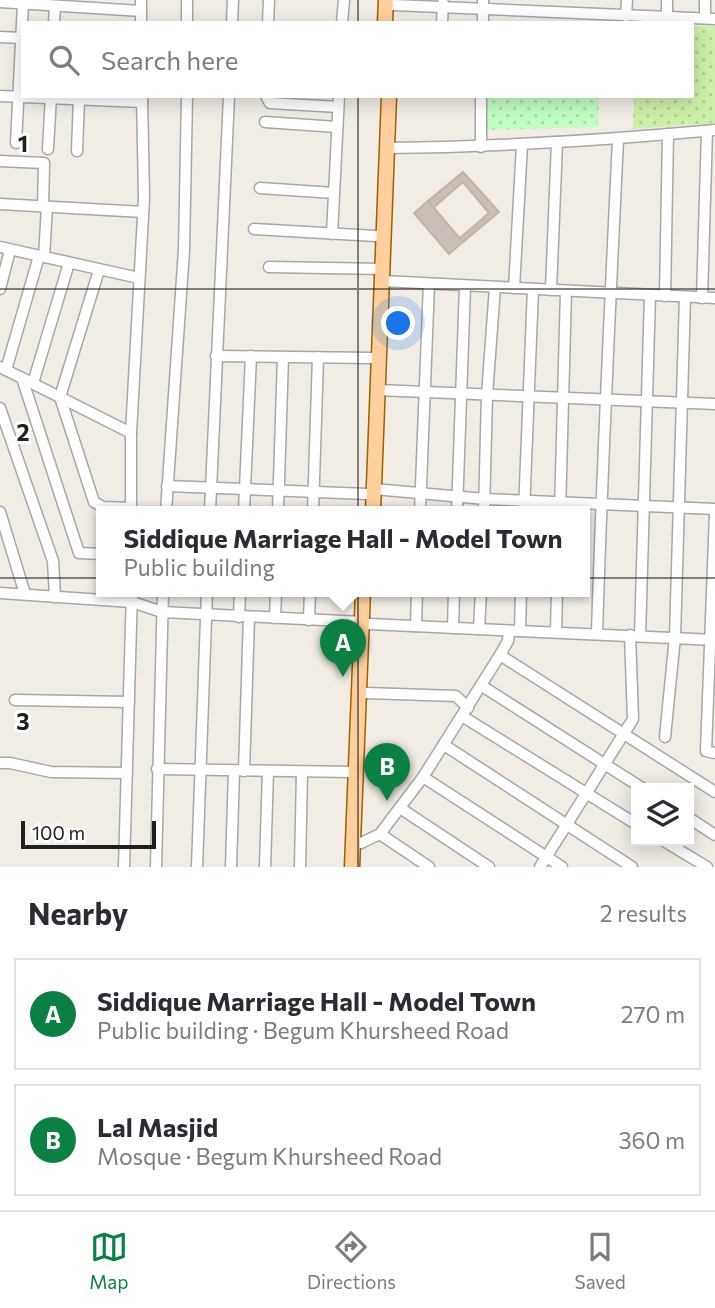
<!DOCTYPE html>
<html lang="en">
<head>
<meta charset="utf-8">
<style>
  :root { --surface:#fff; --page:#f7f7f7; --text:#2b2b33; --muted:#7c7c81; --line:#e1e1e2; --accent:#0b8043 }
  body { margin:0; font-family:Commissioner,sans-serif; background:var(--page); color:var(--text) }
  .controls { position:absolute; right:21px; bottom:21px; display:grid; overflow:hidden; border-radius:0px; box-shadow:0 4px 18px #0003 }
  .controls button { width:63px; height:63px; display:grid; place-items:center; padding:0; border:0; border-bottom:2px solid var(--line); background:var(--surface); color:var(--text); font:35px sans-serif }
  .scale { position:absolute; left:21px; bottom:18px; width:135px; box-sizing:border-box; padding-left:7px; border:4px solid #202020; border-top:0; font-size:19px; line-height:24px; white-space:nowrap; color:#202020; -webkit-text-stroke:5px #fff; paint-order:stroke }
  .you { position:absolute; left:399px; top:324px; width:24px; height:24px; margin:-18px; border:5px solid #fff; border-radius:50%; background:#1a73e8; box-shadow:0 0 0 10px #1a73e833 }
  .badge { display:grid; place-items:center; width:46px; height:46px; border-radius:50%; background:var(--accent); color:#fff; font-size:23px; font-weight:700 }
  .pin { position:absolute; translate:-50% -58px; filter:drop-shadow(0 2px 4px #0008) }
  .pin::after { content:''; position:absolute; top:37px; width:24px; height:21px; background:inherit; clip-path:polygon(0 0,100% 0,50% 100%) }
  .popup { position:absolute; left:96px; top:506px; width:494px; height:91px; box-sizing:border-box; display:grid; place-content:center; border-radius:0px; background:var(--surface); filter:drop-shadow(0 2px 5px #0005); font-size:23px; white-space:nowrap; color:var(--muted) }
  .popup b { font-size:26px; color:var(--text) }
  .popup::after { content:''; position:absolute; left:50%; top:100%; margin-left:-14px; border:14px solid transparent; border-top-color:var(--surface) }
  .list { margin:0; padding:0; list-style:none }
  h2 { display:flex; justify-content:space-between; align-items:center; height:91px; margin:0; padding:0 28px; font-size:30px }
  h2 small { font-size:23px; font-weight:400; color:var(--muted) }
  .list li { display:grid; grid-template-columns:46px 1fr auto; gap:21px; align-items:center; box-sizing:border-box; height:112px; margin:0 14px 14px; padding:0 14px; border:2px solid var(--line); border-radius:0px }
  .list b { display:block; font-size:26px; white-space:nowrap }
  .list p { margin:0; font-size:23px; white-space:nowrap; color:var(--muted) }
  .list em { font-size:23px; font-style:normal; color:var(--muted) }
  .icon { flex:none; width:38px; height:38px; fill:none; stroke:currentColor; stroke-width:2; stroke-linecap:round; stroke-linejoin:round }
  .map { position:relative; flex:none; width:715px; height:867px; overflow:hidden }
  .search { position:absolute; background:var(--surface); box-shadow:0 4px 18px #0003; left:21px; right:21px; top:21px; height:77px; display:flex; align-items:center; gap:18px; box-sizing:border-box; padding:0 24px; border-radius:0px; color:var(--muted); font-size:26px }
  .sheet { height:343px; background:var(--surface) }
  nav { display:flex; justify-content:space-around; align-items:center; box-sizing:border-box; height:98px; border-top:2px solid var(--line); background:var(--surface); font-size:19px; color:var(--muted) }
  nav a { display:grid; justify-items:center; gap:4px }
  nav .on { color:var(--accent) }
  .map>svg:first-child { display:block }
  .grass { fill:url(#grass-dots) }
  .park { fill:url(#park-dots) }
  .building { fill:#cabfb8; stroke:#c4b2a6; stroke-width:2 }
  .lines { fill:none; stroke-linecap:round; stroke-linejoin:round }
  .minor-casing { stroke:#a7a7a7; stroke-width:13 }
  .major-casing { stroke:#9c6000; stroke-width:17 }
  .minor { stroke:#fff; stroke-width:10 }
  .major { stroke:#ffd09d; stroke-width:14 }
  .grid { fill:none; stroke:#202020; stroke-width:2; stroke-opacity:0.55 }
  .grid-label { font-size:23px; text-anchor:middle; font-weight:bold; fill:#202020; stroke:#fff; stroke-width:6; stroke-linejoin:round; paint-order:stroke }
</style>
</head>
<body>
<div class="map">
<svg width="715" height="867" viewBox="0 0 715 867">
  <defs>
    <pattern id="grass-dots" width="8" height="8" patternUnits="userSpaceOnUse" patternTransform="scale(1.75)"><rect width="8" height="8" fill="#ceefa7"/><path d="M2 2h.1M6 6h.1" fill="none" stroke="#b1cd8f" stroke-width="1.8" stroke-linecap="round"/></pattern>
    <pattern id="park-dots" width="8" height="8" patternUnits="userSpaceOnUse" patternTransform="scale(1.75)"><rect width="8" height="8" fill="#c0fec1"/><path d="M2 2h.1M6 6h.1" fill="none" stroke="#a5d9a6" stroke-width="1.8" stroke-linecap="round"/></pattern>
  </defs>
  <rect width="100%" height="100%" fill="#f1ede5"/>
  <polygon class="grass" points="692,26 715,26 715,123 633,129 634,96 692,96"/>
  <polygon class="park" points="487,96 599,96 598,127 486,130"/>
  <g class="building">
    <polygon points="463,172 499,212 463,242 460,238 489,213 463,182 433,208 428,201"/>
    <polygon points="428,201 463,242 449,254 414,213"/>
  </g>
  <g class="lines">
    <g class="minor-casing">
      <g id="minor">
        <polyline points="141,0 141,23"/>
        <polyline points="0,2 141,11"/>
        <polyline points="393,5 715,19"/>
        <polyline points="626,16 627,0"/>
        <polyline points="667,17 667,0"/>
        <polyline points="705,18 705,0"/>
        <polyline points="54,23 55,6"/>
        <polyline points="187,23 187,0"/>
        <polyline points="232,23 233,0"/>
        <polyline points="268,23 269,0"/>
        <polyline points="342,23 344,0"/>
        <polyline points="442,23 443,3"/>
        <polyline points="483,23 483,0"/>
        <polyline points="0,37 23,38"/>
        <polyline points="0,96 142,102"/>
        <polyline points="266,96 270,103 338,107"/>
        <polyline points="265,122 337,127"/>
        <polyline points="16,143 23,4"/>
        <polyline points="481,147 481,96"/>
        <path d="M 387,148 C 497,147 606,140 715,130"/>
        <polyline points="48,149 51,96"/>
        <polyline points="77,151 79,99"/>
        <polyline points="0,161 44,163 43,207"/>
        <polyline points="260,188 334,193"/>
        <polyline points="0,204 143,212"/>
        <polyline points="254,229 376,236"/>
        <polyline points="332,234 339,96"/>
        <polyline points="0,247 139,278"/>
        <polyline points="44,257 47,207"/>
        <polyline points="269,267 383,269"/>
        <polyline points="99,270 60,397 94,502 103,507 131,508"/>
        <polyline points="383,281 715,298"/>
        <polyline points="514,288 522,145"/>
        <polyline points="0,289 10,250"/>
        <polyline points="551,290 557,143"/>
        <polyline points="665,296 668,134"/>
        <polyline points="702,298 707,131"/>
        <polyline points="216,356 372,358"/>
        <polyline points="0,367 131,433"/>
        <polyline points="6,370 39,256"/>
        <polyline points="22,378 79,553 102,554"/>
        <polyline points="33,383 69,263"/>
        <polyline points="378,390 715,404"/>
        <polyline points="0,408 53,561 55,597"/>
        <polyline points="167,486 367,494"/>
        <polyline points="374,489 485,499 715,509"/>
        <polyline points="131,511 131,433 144,198 142,96"/>
        <polyline points="166,511 184,250 187,96"/>
        <polyline points="210,511 229,96"/>
        <polyline points="244,511 251,356"/>
        <polyline points="278,511 283,357"/>
        <polyline points="313,511 318,357"/>
        <polyline points="420,511 429,284"/>
        <polyline points="457,511 465,286"/>
        <polyline points="484,511 487,395 495,287"/>
        <polyline points="524,511 533,289"/>
        <polyline points="560,511 566,291"/>
        <polyline points="0,512 25,594"/>
        <polyline points="715,514 706,751 715,753"/>
        <polyline points="0,593 132,602 162,612 362,622"/>
        <polyline points="239,617 240,591"/>
        <polyline points="275,618 276,591"/>
        <polyline points="309,620 310,591"/>
        <polyline points="369,624 715,640"/>
        <polyline points="416,626 417,591"/>
        <polyline points="453,628 454,591"/>
        <polyline points="479,629 481,591"/>
        <polyline points="520,631 521,591"/>
        <polyline points="556,632 557,591"/>
        <path d="M 597,633 C 602,469 610,304 618,140"/>
        <polyline points="640,636 650,295"/>
        <polyline points="500,655 715,792"/>
        <polyline points="482,686 642,788"/>
        <polyline points="366,693 456,696 468,708"/>
        <polyline points="15,700 129,702"/>
        <polyline points="462,716 636,824"/>
        <polyline points="665,737 675,637 685,297"/>
        <polyline points="444,745 632,867"/>
        <polyline points="0,763 10,763 51,772 127,773"/>
        <polyline points="157,769 354,772"/>
        <polyline points="244,771 249,617"/>
        <polyline points="423,777 562,867"/>
        <polyline points="400,808 489,867"/>
        <polyline points="689,818 715,835"/>
        <polyline points="380,834 429,867"/>
        <polyline points="664,841 707,867"/>
        <polyline points="361,843 380,834 423,777 500,655 508,641 509,631"/>
        <polyline points="124,867 132,591"/>
        <polyline points="156,867 163,591"/>
        <polyline points="197,867 207,591"/>
        <polyline points="231,867 234,771"/>
        <polyline points="265,867 268,771"/>
        <polyline points="300,867 302,772"/>
        <polyline points="540,867 633,719 630,635"/>
      </g>
    </g>
    <g class="major-casing">
      <g id="major">
        <polyline points="385,23 386,0"/>
        <polyline points="373,511 389,96"/>
        <polyline points="352,867 363,591"/>
      </g>
    </g>
    <use href="#minor" class="minor"/>
    <use href="#major" class="major"/>
  </g>
  <path class="grid" d="M 358,0 L 358,23M 358,96 L 358,867M 0,289 L 715,289M 0,578 L 715,578"/>
  <g class="grid-label">
    <text x="23" y="152">1</text>
    <text x="23" y="441">2</text>
    <text x="23" y="730">3</text>
  </g>
</svg>
<div class="controls">
<button><svg class="icon" aria-label="layers" viewBox="0 0 24 24"><path d="M12 4l9 5-9 5-9-5zM3 14l9 5 9-5"/></svg></button>
</div>
<div class="scale">100 m</div>
<div class="you"></div>
<div class="pin badge" style="left:343px;top:677px">A</div>
<div class="popup"><b>Siddique Marriage Hall - Model Town</b>Public building</div>
<div class="pin badge" style="left:387px;top:801px">B</div>
<div class="search"><svg class="icon" aria-label="search" viewBox="0 0 24 24"><circle cx="10" cy="10" r="6"/><path d="M15 15l6 6"/></svg>Search here</div>
</div>
<section class="sheet">
<h2>Nearby<small>2 results</small></h2>
<ul class="list">
<li><span class="badge">A</span><div><b>Siddique Marriage Hall - Model Town</b><p>Public building · Begum Khursheed Road</p></div><em>270 m</em></li>
<li><span class="badge">B</span><div><b>Lal Masjid</b><p>Mosque · Begum Khursheed Road</p></div><em>360 m</em></li>
</ul>
</section>
<nav>
<a class="on"><svg class="icon" aria-label="map" viewBox="0 0 24 24"><path d="M3 6l6-2 6 2 6-2v14l-6 2-6-2-6 2zM9 4v14M15 6v14"/></svg>Map</a>
<a><svg class="icon" aria-label="directions" viewBox="0 0 24 24"><path d="M12 3l9 9-9 9-9-9zM9 14v-3h6M13 9l2 2-2 2"/></svg>Directions</a>
<a><svg class="icon" aria-label="saved" viewBox="0 0 24 24"><path d="M7 4h10v16l-5-4-5 4z"/></svg>Saved</a>
</nav>
</body>
</html>
